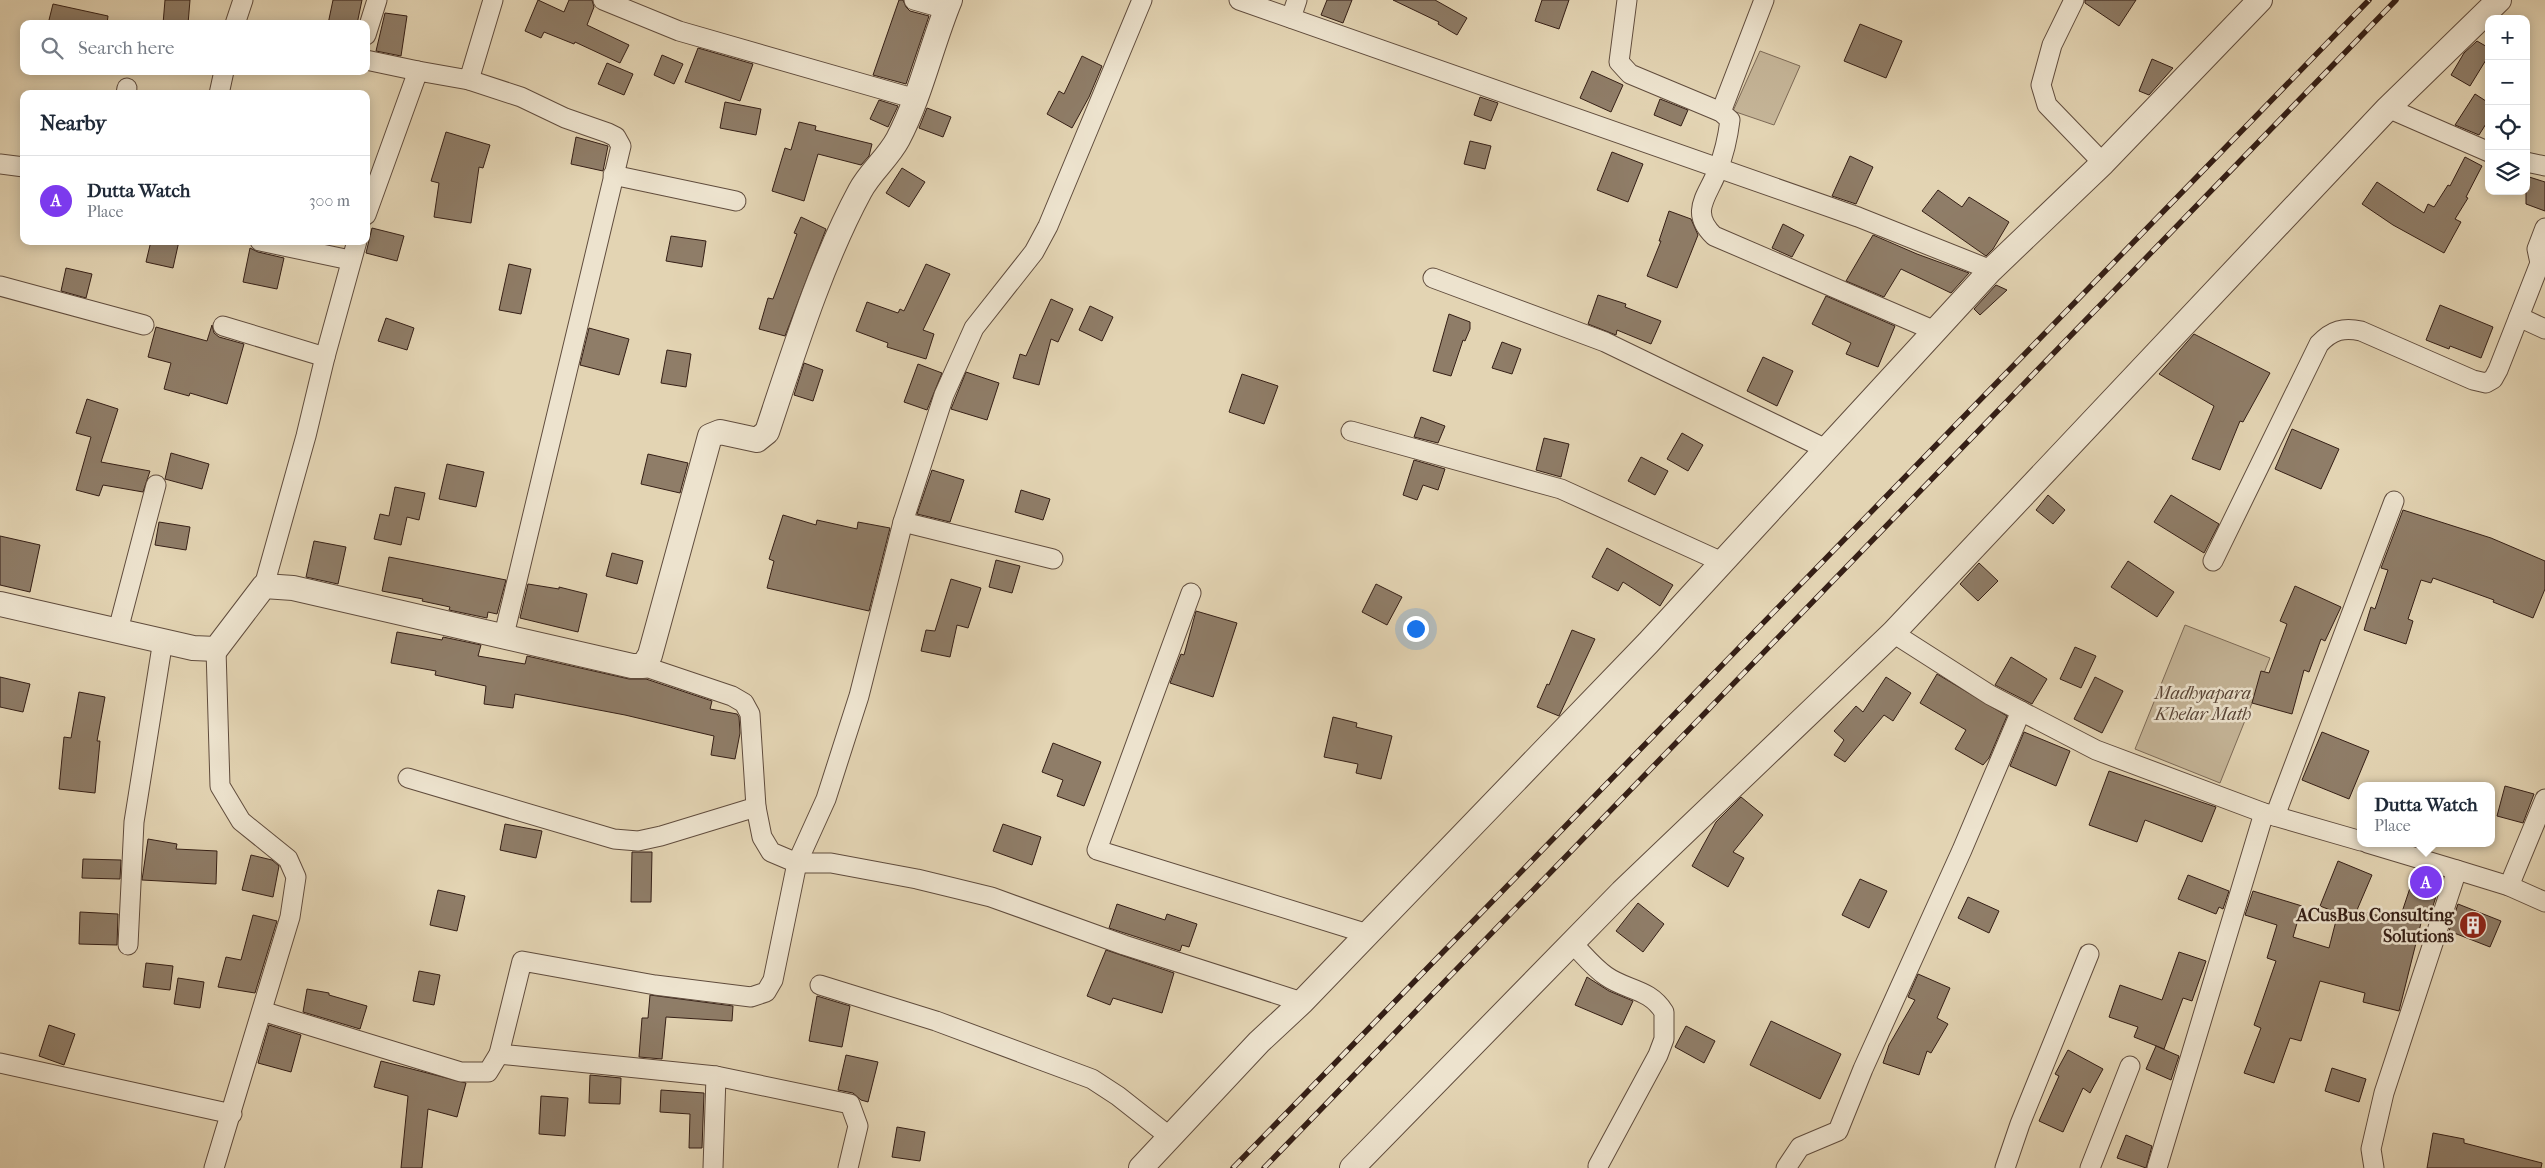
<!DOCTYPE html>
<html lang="en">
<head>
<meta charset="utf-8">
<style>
  :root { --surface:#fff; --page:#f6f6f7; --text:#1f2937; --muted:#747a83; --line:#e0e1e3; --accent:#7c3aed }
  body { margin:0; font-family:"IM FELL French Canon",serif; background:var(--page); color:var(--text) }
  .controls { position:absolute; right:15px; top:15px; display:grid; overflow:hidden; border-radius:10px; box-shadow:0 2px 12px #0003 }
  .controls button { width:45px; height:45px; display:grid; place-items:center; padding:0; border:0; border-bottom:1px solid var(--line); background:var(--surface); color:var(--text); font:25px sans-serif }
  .you { position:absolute; left:1415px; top:628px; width:18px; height:18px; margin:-12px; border:4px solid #fff; border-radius:50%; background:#1a73e8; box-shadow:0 0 0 8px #1a73e833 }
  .badge { display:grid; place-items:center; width:32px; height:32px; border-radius:50%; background:var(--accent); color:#fff; font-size:16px; font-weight:700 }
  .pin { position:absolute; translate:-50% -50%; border:2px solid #fff; box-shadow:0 1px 5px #0006 }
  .popup { position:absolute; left:2357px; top:782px; width:138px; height:65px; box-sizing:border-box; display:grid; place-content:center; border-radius:10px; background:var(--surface); filter:drop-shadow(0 1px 4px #0005); font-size:16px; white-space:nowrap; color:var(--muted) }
  .popup b { font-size:19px; color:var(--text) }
  .popup::after { content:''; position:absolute; left:50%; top:100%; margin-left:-10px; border:10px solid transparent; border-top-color:var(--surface) }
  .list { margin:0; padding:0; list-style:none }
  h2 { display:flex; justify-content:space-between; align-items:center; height:65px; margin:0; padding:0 20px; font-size:21px }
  h2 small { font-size:16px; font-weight:400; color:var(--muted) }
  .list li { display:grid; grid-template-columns:32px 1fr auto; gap:15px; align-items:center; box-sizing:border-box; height:90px; padding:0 20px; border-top:1px solid var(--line) }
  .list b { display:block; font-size:19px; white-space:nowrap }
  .list p { margin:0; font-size:16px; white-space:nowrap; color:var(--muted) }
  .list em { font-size:16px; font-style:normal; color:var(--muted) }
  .icon { flex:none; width:28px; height:28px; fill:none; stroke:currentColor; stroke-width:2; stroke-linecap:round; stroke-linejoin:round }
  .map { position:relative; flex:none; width:2545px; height:1168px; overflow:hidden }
  .search { position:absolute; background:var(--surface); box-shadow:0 2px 12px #0003; left:20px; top:20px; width:350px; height:55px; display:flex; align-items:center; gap:12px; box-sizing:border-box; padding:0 18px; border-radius:10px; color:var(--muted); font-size:19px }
  .panel { position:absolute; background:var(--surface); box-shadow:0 2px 12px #0003; left:20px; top:90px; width:350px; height:155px; border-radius:10px }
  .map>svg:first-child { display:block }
  .green { fill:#c5b598; stroke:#7d6a57 }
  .building { fill:#8f7d68; stroke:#351f16 }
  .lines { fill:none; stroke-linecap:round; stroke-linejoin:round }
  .minor-casing { stroke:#604c3d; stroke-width:21 }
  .tertiary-casing { stroke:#604c3d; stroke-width:26 }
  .minor { stroke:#ede3ce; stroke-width:19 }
  .tertiary { stroke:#ede3ce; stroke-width:24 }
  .rail-casing { stroke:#351f16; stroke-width:5.5 }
  .rail { stroke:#ede3ce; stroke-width:4; stroke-dasharray:11; stroke-linecap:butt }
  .labels { text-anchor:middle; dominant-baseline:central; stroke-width:5; stroke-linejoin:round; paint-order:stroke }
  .park-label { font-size:18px; font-style:italic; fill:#594436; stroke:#ede3ce }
  .poi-label { font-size:18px; font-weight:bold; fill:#351f16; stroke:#ede3ce; text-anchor:end }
</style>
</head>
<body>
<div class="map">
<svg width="2545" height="1168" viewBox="0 0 2545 1168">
  <rect width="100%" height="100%" fill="#e3d4b3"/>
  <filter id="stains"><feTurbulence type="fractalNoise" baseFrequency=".004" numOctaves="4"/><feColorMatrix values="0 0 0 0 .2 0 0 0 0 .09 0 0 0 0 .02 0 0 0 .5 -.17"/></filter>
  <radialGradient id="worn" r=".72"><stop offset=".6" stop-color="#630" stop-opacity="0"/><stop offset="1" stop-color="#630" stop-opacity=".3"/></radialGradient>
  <g class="green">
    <polygon points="1760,51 1800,66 1774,125 1733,111"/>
    <polygon points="2185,625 2270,658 2220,783 2135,749"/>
  </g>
  <g class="building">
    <polygon points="165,0 190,0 188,24 163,24"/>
    <polygon points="333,0 362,0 357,24 328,24"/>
    <polygon points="538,0 564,12 569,0 592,0 594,7 587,25 629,45 620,63 575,42 574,44 544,32 541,38 525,31"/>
    <polygon points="899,0 903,0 906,7 910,11 929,16 906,84 873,75"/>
    <polygon points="1327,0 1352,0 1343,23 1321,15"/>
    <polygon points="1393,0 1435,0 1467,18 1457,35 1438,24 1439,22"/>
    <polygon points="1542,0 1569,0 1559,29 1535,21"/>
    <polygon points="2085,0 2136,0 2119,26 2085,3"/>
    <polygon points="53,4 108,16 107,24 48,24"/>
    <polygon points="385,13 407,16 401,56 376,51"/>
    <polygon points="1860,24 1902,41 1886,78 1844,61"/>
    <polygon points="2477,41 2489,48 2489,55 2470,86 2451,75 2464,53"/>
    <polygon points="698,48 753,64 740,101 685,82"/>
    <polygon points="662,55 683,64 674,84 654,75"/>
    <polygon points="1082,56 1102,66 1089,97 1072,128 1047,114 1059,91 1064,94"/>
    <polygon points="2152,59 2173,68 2149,95 2139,91"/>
    <polygon points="607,63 633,74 624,95 598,84"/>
    <polygon points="1592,71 1623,85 1611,112 1580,98"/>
    <polygon points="2475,94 2489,103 2489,119 2479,135 2455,125"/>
    <polygon points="1480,97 1498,103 1491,121 1474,115"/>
    <polygon points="1660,99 1688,110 1681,126 1654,115"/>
    <polygon points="879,100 898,106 888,127 870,119"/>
    <polygon points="725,102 761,109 756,135 720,128"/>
    <polygon points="927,108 951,117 943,137 919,128"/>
    <polygon points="799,122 816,126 815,130 872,144 869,156 861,165 818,154 804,201 772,191 785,148 791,150"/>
    <polygon points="446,132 490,145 483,168 479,167 471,223 434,217 439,183 431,181"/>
    <polygon points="576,137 608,146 603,171 571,164"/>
    <polygon points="1470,141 1491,146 1485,169 1464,164"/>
    <polygon points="1612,152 1643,164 1628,202 1597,190"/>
    <polygon points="1850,156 1873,167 1856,204 1832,196"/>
    <polygon points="2465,157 2482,166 2466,197 2468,198 2455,219 2461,222 2444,253 2393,225 2362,204 2377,182 2424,213 2428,204 2434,207 2448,185 2450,186"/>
    <polygon points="902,168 925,182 909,207 886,193"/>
    <polygon points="2526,176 2545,182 2545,211 2526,204"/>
    <polygon points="1938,190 1962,207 1969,197 2009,222 1993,249 1986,256 1922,211"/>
    <polygon points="1669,211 1691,219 1698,235 1677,288 1647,276 1661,241 1659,241"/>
    <polygon points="801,217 826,229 785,336 759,329 768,298 773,299 797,234 794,233"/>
    <polygon points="1783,224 1804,235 1792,257 1772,248"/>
    <polygon points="372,228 404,236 397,261 366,253"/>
    <polygon points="1873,235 1917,254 1969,273 1951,293 1901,269 1884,297 1846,281"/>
    <polygon points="671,236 706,241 702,267 666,261"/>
    <polygon points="151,241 179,241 173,268 146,262"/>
    <polygon points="250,248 258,252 284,258 277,289 243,282"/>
    <polygon points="509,264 531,269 521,314 499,310"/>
    <polygon points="926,264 950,274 923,330 934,334 926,359 887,347 888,343 856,331 867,302 898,313 900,309 904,311"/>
    <polygon points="66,268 92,274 86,298 61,291"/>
    <polygon points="1996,285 2007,290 1980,315 1974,309"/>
    <polygon points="1598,295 1626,304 1625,307 1661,321 1651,344 1617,330 1616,335 1588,324"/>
    <polygon points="1826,296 1895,326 1878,367 1846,354 1851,343 1812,324"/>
    <polygon points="1051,299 1073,309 1058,342 1051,339 1039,385 1013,378 1020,354 1026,356"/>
    <polygon points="2440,305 2493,327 2481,358 2450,346 2449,349 2426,340"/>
    <polygon points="1090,306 1113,317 1102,341 1079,330"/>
    <polygon points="1449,314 1470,322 1470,329 1465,341 1463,340 1451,376 1433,371"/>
    <polygon points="386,318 414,328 407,350 378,341"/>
    <polygon points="212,325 214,333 219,337 244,344 227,404 190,393 189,396 164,389 171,363 148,357 156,327 207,341"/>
    <polygon points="589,328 629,339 619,375 580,365"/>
    <polygon points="2194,334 2270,373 2243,422 2240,421 2220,470 2192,459 2214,406 2159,374"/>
    <polygon points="1502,342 1521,349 1512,374 1492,368"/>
    <polygon points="667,350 691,354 686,387 661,383"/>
    <polygon points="1763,357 1793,371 1777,406 1747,391"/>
    <polygon points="804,363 823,370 813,401 794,395"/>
    <polygon points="918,364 942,373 927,410 904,402"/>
    <polygon points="966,372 999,383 987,420 951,409"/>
    <polygon points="1242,374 1278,386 1264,424 1229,412"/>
    <polygon points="87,399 118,409 101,462 150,471 143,492 103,485 99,496 76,490 91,437 76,433"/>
    <polygon points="1421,417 1445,426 1438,443 1414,437"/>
    <polygon points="2292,429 2339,449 2321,489 2275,469"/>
    <polygon points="1682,433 1703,445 1688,471 1667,459"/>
    <polygon points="1544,438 1569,444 1561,477 1536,470"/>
    <polygon points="171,453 209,464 202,489 165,479"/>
    <polygon points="648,454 688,463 680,493 641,484"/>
    <polygon points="1641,457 1668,471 1655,495 1628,481"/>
    <polygon points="1414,460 1445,469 1438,490 1423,485 1417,500 1403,495"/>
    <polygon points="447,464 484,472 476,507 439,499"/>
    <polygon points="932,470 964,480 950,522 917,514"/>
    <polygon points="395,487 425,493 419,520 407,517 401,545 374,539 380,514 389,516"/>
    <polygon points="1021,490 1050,499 1043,520 1015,512"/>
    <polygon points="2048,495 2065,510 2053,524 2036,510"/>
    <polygon points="2171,495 2219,524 2204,553 2154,522"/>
    <polygon points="2403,510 2491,538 2545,561 2545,589 2533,618 2493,602 2494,600 2433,578 2431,583 2421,580 2408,619 2413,621 2406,644 2364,630 2371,607 2375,609 2388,570 2381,568"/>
    <polygon points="783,515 816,525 817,520 857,529 858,522 890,528 869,611 767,588 774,561 769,559"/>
    <polygon points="159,522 190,527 186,550 155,545"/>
    <polygon points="0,536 40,545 30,592 0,585"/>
    <polygon points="314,541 346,547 338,584 306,577"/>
    <polygon points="1607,548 1673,585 1660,606 1623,582 1618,591 1592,577"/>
    <polygon points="612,553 643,561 637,584 606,576"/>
    <polygon points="389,557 506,580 497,614 488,612 487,618 449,610 450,607 422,601 423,599 382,591"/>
    <polygon points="996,560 1020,566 1012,593 989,587"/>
    <polygon points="2128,561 2174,592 2157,617 2111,587"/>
    <polygon points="1979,563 1998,581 1978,601 1960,584"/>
    <polygon points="951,579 981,588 968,628 957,625 950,657 921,651 926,630 935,631"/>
    <polygon points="528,584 559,589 559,587 587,594 578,632 520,618"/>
    <polygon points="1376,584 1402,597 1387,625 1362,612"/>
    <polygon points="2295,586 2341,607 2325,641 2321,639 2309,672 2304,670 2292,714 2252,703 2261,671 2269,673 2287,624 2280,621"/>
    <polygon points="1196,611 1237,623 1213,697 1170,683 1181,654 1184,655"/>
    <polygon points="1572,630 1595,639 1559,716 1537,707 1547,684 1549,685"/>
    <polygon points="397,632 442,640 443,637 481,645 478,656 525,664 527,656 629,679 646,679 712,701 710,709 737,714 739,717 740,733 735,759 711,755 714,736 625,715 515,694 513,708 484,704 486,686 435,675 436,671 391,663"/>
    <polygon points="2075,647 2096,656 2081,688 2060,679"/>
    <polygon points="2011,657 2047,679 2032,704 1995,685"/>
    <polygon points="1937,674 2007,716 1989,758 1983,765 1955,749 1966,730 1920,703"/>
    <polygon points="0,677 30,684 23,712 0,707"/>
    <polygon points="1886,677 1911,693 1893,721 1884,715 1845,762 1834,755 1844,740 1834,731 1856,706 1863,712"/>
    <polygon points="2095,677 2123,691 2102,733 2074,719"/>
    <polygon points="79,692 105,697 97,741 100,741 95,793 59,789 64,737 71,738"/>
    <polygon points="1333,717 1357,723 1356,727 1392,736 1381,779 1356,773 1358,764 1324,757"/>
    <polygon points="2024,732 2070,751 2056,786 2010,766"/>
    <polygon points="2322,732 2369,751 2349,799 2302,780"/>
    <polygon points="1053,743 1101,762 1084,806 1057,796 1063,780 1042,772"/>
    <polygon points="2109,771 2216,807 2202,842 2145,820 2137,842 2089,825"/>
    <polygon points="2505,786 2534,794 2523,823 2497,816"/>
    <polygon points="1741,797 1763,815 1733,852 1744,858 1728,887 1692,866 1716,822"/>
    <polygon points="505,824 542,831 536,858 500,850"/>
    <polygon points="1003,824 1041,837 1032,865 993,851"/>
    <polygon points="148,839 177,844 176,849 217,851 216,884 142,880"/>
    <polygon points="632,852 652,852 651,902 631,902"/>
    <polygon points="251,855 272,860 279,866 273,897 242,890"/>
    <polygon points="83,859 121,860 120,879 82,878"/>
    <polygon points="2338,861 2372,875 2357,910 2399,921 2416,870 2442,877 2428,922 2422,919 2399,1011 2363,1002 2365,993 2320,981 2301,1041 2290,1038 2274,1083 2244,1073 2261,1028 2254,1025 2276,961 2267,958 2277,925 2245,915 2253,891 2302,906 2293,937 2329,948 2338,913 2320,906"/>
    <polygon points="2188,875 2229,891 2223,909 2219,907 2216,914 2178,899"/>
    <polygon points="1860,879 1887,891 1869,928 1842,915"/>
    <polygon points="438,890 465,896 457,931 430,925"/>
    <polygon points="1968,897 1999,911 1989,933 1958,918"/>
    <polygon points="1638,903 1664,924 1643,952 1616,931"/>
    <polygon points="1117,904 1165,920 1167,914 1197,924 1189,947 1182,945 1180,951 1109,928"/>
    <polygon points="2458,904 2501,921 2490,947 2449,931"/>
    <polygon points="80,912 118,914 117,945 79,944"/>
    <polygon points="253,915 277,921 255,993 218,987 226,957 241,960"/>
    <polygon points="1106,950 1174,973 1162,1013 1113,998 1110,1005 1087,996"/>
    <polygon points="2179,952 2206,961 2192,1001 2183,998 2164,1049 2134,1037 2138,1027 2109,1017 2120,985 2162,1000"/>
    <polygon points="146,963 173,966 170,990 143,987"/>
    <polygon points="419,971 440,975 434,1005 413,1001"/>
    <polygon points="1918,974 1950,988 1937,1018 1948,1024 1931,1053 1927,1051 1919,1075 1883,1063 1889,1045 1915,1000 1908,997"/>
    <polygon points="1587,977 1609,991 1633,1001 1622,1025 1575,1005"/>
    <polygon points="178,978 204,982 200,1008 174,1004"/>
    <polygon points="307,989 329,993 329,995 367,1006 360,1029 303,1012"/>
    <polygon points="650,995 733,1006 732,1021 666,1017 662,1059 639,1057 642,1018 648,1018"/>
    <polygon points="817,996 850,1006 842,1047 809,1041"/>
    <polygon points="1771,1021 1841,1054 1820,1099 1750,1065"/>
    <polygon points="49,1025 75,1034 64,1065 39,1056"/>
    <polygon points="269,1025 301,1035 291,1072 258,1063"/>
    <polygon points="1686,1026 1715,1041 1704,1063 1675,1047"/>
    <polygon points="2156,1046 2179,1056 2171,1080 2146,1069"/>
    <polygon points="2068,1050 2103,1069 2090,1093 2083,1088 2063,1132 2039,1121 2059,1076 2055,1074"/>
    <polygon points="846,1055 878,1062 868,1102 861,1100 853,1093 838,1090"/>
    <polygon points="381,1061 466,1083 457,1117 428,1109 422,1168 401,1168 408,1096 374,1087"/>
    <polygon points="2332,1068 2366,1079 2359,1102 2325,1091"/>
    <polygon points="590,1075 621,1078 620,1104 589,1103"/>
    <polygon points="661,1090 704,1093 702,1148 689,1148 690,1114 660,1112"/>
    <polygon points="541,1096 568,1098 565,1136 539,1134"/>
    <polygon points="897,1127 925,1132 920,1161 892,1157"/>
    <polygon points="2433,1133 2464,1139 2464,1143 2542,1163 2541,1168 2427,1168"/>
    <polygon points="2126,1135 2152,1146 2146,1168 2117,1158"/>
  </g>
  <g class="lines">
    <g class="minor-casing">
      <g id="minor">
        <polyline points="603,0 679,31 916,99"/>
        <polyline points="914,0 946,9"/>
        <polyline points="1239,0 1858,217 1991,270"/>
        <path d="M 1627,0 L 1619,62 L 1630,74 L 1721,112 L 1730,120 C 1728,136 1724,154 1718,169 C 1709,195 1688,211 1714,236 L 1935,331"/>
        <polyline points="2074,0 2052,45 2041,85 2047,105 2103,163"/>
        <polyline points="1291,18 1297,0"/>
        <polyline points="235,24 243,0"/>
        <polyline points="366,35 377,0"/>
        <polyline points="366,60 418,71"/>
        <polyline points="469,80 521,97 565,118 608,133 616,137 621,146 504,635"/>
        <polyline points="126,94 127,88"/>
        <polyline points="219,94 224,71"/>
        <polyline points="2388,108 2489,152"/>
        <polyline points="1721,112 1764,0"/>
        <polyline points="2526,162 2545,166"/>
        <polyline points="0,164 24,167"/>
        <polyline points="613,175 736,201"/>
        <polyline points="366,215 418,71 469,80 493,0"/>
        <polyline points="260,241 350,260"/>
        <polyline points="1433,278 1605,342 1826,449"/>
        <polyline points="0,286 144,325"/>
        <polyline points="2519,317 2545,329"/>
        <polyline points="223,326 325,357"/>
        <polyline points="1351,431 1561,489 1722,562"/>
        <polyline points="903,522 1053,559"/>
        <path d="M 2213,561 L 2319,344 C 2332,330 2344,327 2361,331 L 2473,380 L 2486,383 L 2493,379 L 2498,370 L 2540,263 L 2537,249 L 2545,228"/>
        <polyline points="264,586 306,436 325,357 357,241"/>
        <polyline points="1191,593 1097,850 1368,934"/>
        <polyline points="118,630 156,485"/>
        <polyline points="1893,633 1990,695 2096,750 2264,813 2361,841"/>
        <polyline points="643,666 732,696 744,703 750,714 756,807 762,837 771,852 797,863 831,863 917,879 991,897 1124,945 1302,1002"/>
        <polyline points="408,778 614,839 638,841 661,836 756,807"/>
        <polyline points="2275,816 2394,501"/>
        <polyline points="2367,843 2457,870 2384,1093 2371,1149 2374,1168"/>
        <polyline points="2457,870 2509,886 2545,902"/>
        <polyline points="2509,886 2545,799"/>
        <path d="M 1572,943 C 1583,954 1593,967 1606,976 C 1627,991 1649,988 1664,1012 L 1664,1039 L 1658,1055 L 1598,1166"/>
        <polyline points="128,945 134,822 163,640"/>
        <polyline points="820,985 936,1021 1092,1079 1118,1096 1170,1137"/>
        <polyline points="262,1011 461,1072 488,1072 499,1054"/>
        <polyline points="0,1063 232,1114"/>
        <polyline points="214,1168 290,917 296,877 288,859 241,821 220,786 216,649"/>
        <polyline points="713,1168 716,1076"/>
        <polyline points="848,1168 858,1126 850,1104 716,1076 499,1054 522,961 655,985 751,997 766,992 773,980 797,863 826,799 859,696 903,522 944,395 974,328 1034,252 1048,226 1142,0"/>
        <polyline points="1786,1168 1800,1147 1838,1131 1863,1069 1962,850 2021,711"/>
        <polyline points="2005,1168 2020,1124 2089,954"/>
        <polyline points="2090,1168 2130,1066"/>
        <polyline points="2157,1168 2264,813"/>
      </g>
    </g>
    <g class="tertiary-casing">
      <g id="tertiary">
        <path d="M 0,604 L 193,648 L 216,649 L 264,586 L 293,588 L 632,666 L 643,666 L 650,655 L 710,436 L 720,432 L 757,440 L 767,432 C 793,354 821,263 860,191 C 870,172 888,158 898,139 C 921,95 931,46 950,0"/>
        <polyline points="1141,1168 1259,1042 1302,1002 1648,643 1991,270 2103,163 2260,0"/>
        <polyline points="1352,1168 1622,892 1893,633 2388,108 2499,0"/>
      </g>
    </g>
    <use href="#minor" class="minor"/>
    <use href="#tertiary" class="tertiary"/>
    <g class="rail-casing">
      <g id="rail">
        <polyline points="1233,1168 2369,0"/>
        <polyline points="1264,1168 2396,0"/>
      </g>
    </g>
    <use href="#rail" class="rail"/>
  </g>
  <defs>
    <g id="building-disc" transform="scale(1.4375)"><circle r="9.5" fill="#8f2418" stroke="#ede3ce"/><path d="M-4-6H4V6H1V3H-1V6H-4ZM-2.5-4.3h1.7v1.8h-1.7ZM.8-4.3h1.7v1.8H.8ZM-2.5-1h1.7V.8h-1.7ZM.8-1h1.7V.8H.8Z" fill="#fff"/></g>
  </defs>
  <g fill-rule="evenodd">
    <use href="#building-disc" x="2473" y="925"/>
  </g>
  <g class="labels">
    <g class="park-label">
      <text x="2203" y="693">Madhyapara<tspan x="2203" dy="21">Khelar Math</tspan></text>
    </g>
    <g class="poi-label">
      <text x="2454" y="915">ACusBus Consulting<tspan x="2454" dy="21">Solutions</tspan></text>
    </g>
  </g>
  <rect width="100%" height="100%" filter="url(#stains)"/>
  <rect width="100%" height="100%" fill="url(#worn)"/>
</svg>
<div class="controls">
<button>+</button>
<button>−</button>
<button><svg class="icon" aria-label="locate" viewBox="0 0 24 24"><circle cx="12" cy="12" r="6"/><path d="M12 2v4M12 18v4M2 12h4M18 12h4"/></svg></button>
<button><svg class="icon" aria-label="layers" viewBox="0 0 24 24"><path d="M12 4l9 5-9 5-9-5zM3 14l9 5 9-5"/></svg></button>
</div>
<div class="you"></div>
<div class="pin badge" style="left:2426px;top:882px">A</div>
<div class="popup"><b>Dutta Watch</b>Place</div>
<div class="search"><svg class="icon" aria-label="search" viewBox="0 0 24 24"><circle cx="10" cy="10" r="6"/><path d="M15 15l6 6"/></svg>Search here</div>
<section class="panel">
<h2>Nearby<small></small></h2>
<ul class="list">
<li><span class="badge">A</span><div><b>Dutta Watch</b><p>Place</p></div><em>300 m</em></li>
</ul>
</section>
</div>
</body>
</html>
